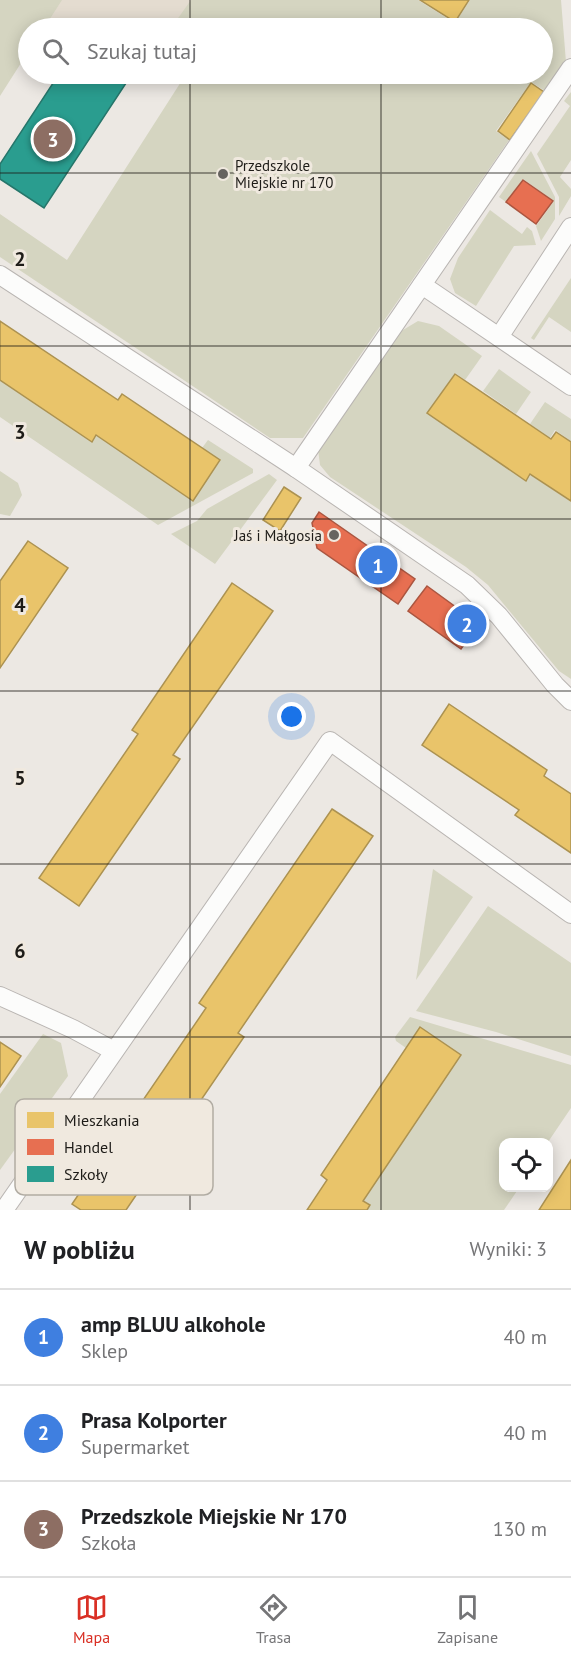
<!DOCTYPE html>
<html lang="pl">
<head>
<meta charset="utf-8">
<style>
  :root { --surface:#fff; --page:#f6f6f6; --text:#202124; --muted:#757577; --line:#e0e0e0; --accent:#d93025 }
  body { margin:0; font-family:"PT Sans",sans-serif; background:var(--page); color:var(--text) }
  .controls { position:absolute; right:18px; bottom:18px; display:grid; overflow:hidden; border-radius:12px; box-shadow:0 3px 15px #0003 }
  .controls button { width:54px; height:54px; display:grid; place-items:center; padding:0; border:0; border-bottom:2px solid var(--line); background:var(--surface); color:var(--text); font:30px sans-serif }
  .you { position:absolute; left:292px; top:717px; width:21px; height:21px; margin:-15px; border:4px solid #fff; border-radius:50%; background:#1a73e8; box-shadow:0 0 0 9px #1a73e833 }
  .badge { display:grid; place-items:center; width:39px; height:39px; border-radius:50%; background:var(--accent); color:#fff; font-size:20px; font-weight:700 }
  .pin { position:absolute; translate:-50% -50%; border:3px solid #fff; box-shadow:0 2px 6px #0006 }
  .list { margin:0; padding:0; list-style:none }
  h2 { display:flex; justify-content:space-between; align-items:center; height:78px; margin:0; padding:0 24px; font-size:26px }
  h2 small { font-size:20px; font-weight:400; color:var(--muted) }
  .list li { display:grid; grid-template-columns:39px 1fr auto; gap:18px; align-items:center; box-sizing:border-box; height:96px; padding:0 24px; border-top:2px solid var(--line) }
  .list b { display:block; font-size:22px; white-space:nowrap }
  .list p { margin:0; font-size:20px; white-space:nowrap; color:var(--muted) }
  .list em { font-size:20px; font-style:normal; color:var(--muted) }
  .icon { flex:none; width:33px; height:33px; fill:none; stroke:currentColor; stroke-width:2; stroke-linecap:round; stroke-linejoin:round }
  .map { position:relative; flex:none; width:571px; height:1210px; overflow:hidden }
  .search { position:absolute; background:var(--surface); box-shadow:0 3px 15px #0003; left:18px; right:18px; top:18px; height:66px; display:flex; align-items:center; gap:15px; box-sizing:border-box; padding:0 21px; border-radius:33px; color:var(--muted); font-size:22px }
  .sheet { height:366px; background:var(--surface) }
  nav { display:flex; justify-content:space-around; align-items:center; box-sizing:border-box; height:84px; border-top:2px solid var(--line); background:var(--surface); font-size:16px; color:var(--muted) }
  nav a { display:grid; justify-items:center; gap:3px }
  nav .on { color:var(--accent) }
  .map>svg:first-child { display:block }
  .built { fill:#e4dcd0 }
  .green { fill:#d5d5c1 }
  .homes { fill:#e9c46a; stroke:#ac9251; stroke-width:1.5 }
  .shops { fill:#e76f51; stroke:#ab5640; stroke-width:1.5 }
  .schools { fill:#2a9d8f; stroke:#26766b; stroke-width:1.5 }
  .lines { fill:none; stroke-linecap:round; stroke-linejoin:round }
  .service-casing { stroke:#b9b5b2; stroke-width:20 }
  .service { stroke:#fcfcfb; stroke-width:18 }
  .grid { fill:none; stroke:#1e1c18; stroke-width:1.5; stroke-opacity:0.55 }
  .poi-dot { fill:#66635f; stroke:#f0e9df; stroke-width:2 }
  .labels { text-anchor:middle; dominant-baseline:central; stroke-width:6; stroke-linejoin:round; paint-order:stroke }
  .poi-label { font-size:15px; fill:#1e1c18; stroke:#f0e9df; text-anchor:start }
  .key { fill:#f0e9df; stroke:#b1aca3; stroke-width:1.5 }
  .key-label { font-size:16px; fill:#1e1c18 }
  .grid-label { font-size:20px; text-anchor:middle; font-weight:bold; fill:#1e1c18; stroke:#f0e9df; stroke-width:6; stroke-linejoin:round; paint-order:stroke }
</style>
</head>
<body>
<div class="map">
<svg width="571" height="1210" viewBox="0 0 571 1210">
  <rect width="100%" height="100%" fill="#ece8e3"/>
  <polygon class="built" points="48,0 302,0 346,28 29,28"/>
  <g class="green">
    <polygon points="0,0 62,0 44,28 28,28 28,52 0,96"/>
    <polygon points="191,0 418,0 455,23 470,0 561,0 566,62 545,91 531,82 496,131 509,140 303,438 270,438 0,257 0,214 67,260 186,74 542,74 542,28 171,28"/>
    <polygon points="571,92 571,160 560,177 571,189 571,196 559,216 559,197 537,154 570,106 564,101"/>
    <polygon points="531,151 555,197 555,219 541,241 536,226 554,201 523,179 506,202 499,197"/>
    <polygon points="490,210 522,234 527,227 532,231 536,245 514,246 476,306 455,293 450,279 458,258"/>
    <polygon points="571,278 571,332 549,317 534,340 531,338"/>
    <polygon points="418,321 439,326 482,356 465,380 455,373 427,413 526,481 531,475 571,502 571,679 559,671 488,585 466,567 330,477 320,465 318,449 398,333"/>
    <polygon points="499,369 531,392 516,414 483,391"/>
    <polygon points="0,380 96,435 192,501 220,461 202,448 208,440 253,469 253,473 158,525 0,417"/>
    <polygon points="545,402 571,419 571,441 555,430 550,438 530,424"/>
    <polygon points="0,471 18,483 22,495 10,516 0,514"/>
    <polygon points="269,474 277,480 215,564 171,534 197,521 207,509"/>
    <polygon points="433,869 473,897 416,980"/>
    <polygon points="488,906 571,963 571,1056 496,1032 416,1011"/>
    <polygon points="410,1017 571,1065 571,1108 548,1142 504,1142 504,1188 519,1188 504,1210 367,1210 370,1205 363,1201 461,1055 421,1028 406,1048 396,1041 395,1037"/>
    <polygon points="43,1034 61,1043 68,1076 0,1170 0,1094"/>
  </g>
  <g class="homes">
    <polygon points="420,0 469,0 455,22"/>
    <polygon points="531,83 544,92 510,140 498,131"/>
    <polygon points="0,321 118,400 122,394 220,460 193,501 96,435 92,442 0,380"/>
    <polygon points="455,374 551,439 556,432 571,442 571,501 530,474 526,481 427,413"/>
    <polygon points="284,487 301,498 280,531 263,520"/>
    <polygon points="28,541 68,568 0,668 0,581"/>
    <polygon points="232,583 273,611 173,755 180,759 79,906 39,878 138,734 132,730"/>
    <polygon points="449,704 547,770 544,776 571,794 571,853 515,815 519,810 422,745"/>
    <polygon points="332,809 373,836 238,1033 244,1037 126,1210 81,1210 72,1204 206,1008 199,1003"/>
    <polygon points="420,1027 461,1055 363,1201 370,1205 367,1210 307,1210 327,1180 321,1175"/>
    <polygon points="0,1042 21,1056 0,1087"/>
    <polygon points="571,1160 571,1210 539,1210"/>
  </g>
  <g class="shops">
    <polygon points="523,180 553,201 536,224 506,202"/>
    <polygon points="319,512 415,579 398,604 317,548 312,523"/>
    <polygon points="427,586 479,624 461,649 408,611"/>
  </g>
  <polygon class="schools" points="59,74 132,74 44,208 0,179 0,164"/>
  <g class="lines">
    <g class="service-casing">
      <g id="service">
        <polyline points="0,275 296,468 467,585 499,616 555,685 571,701"/>
        <polyline points="422,285 571,386"/>
        <polyline points="499,337 571,227"/>
        <polyline points="296,468 571,68"/>
        <polyline points="0,996 73,1029 114,1051"/>
        <polyline points="4,1210 330,741 571,914"/>
      </g>
    </g>
    <use href="#service" class="service"/>
  </g>
  <path class="grid" d="M 190,0 L 190,28M 381,0 L 381,28M 190,74 L 190,1210M 381,74 L 381,1210M 0,173 L 571,173M 0,346 L 571,346M 0,519 L 571,519M 0,691 L 571,691M 0,864 L 571,864M 0,1037 L 571,1037"/>
  <g class="poi-dot">
    <circle cx="223" cy="174" r="6"/>
    <circle cx="334" cy="535" r="6"/>
  </g>
  <g class="labels">
    <g class="poi-label">
      <text x="235" y="165">Przedszkole<tspan x="235" dy="17">Miejskie nr 170</tspan></text>
      <text x="322" y="535" text-anchor="end">Jaś i Małgosia</text>
    </g>
  </g>
  <rect x="15" y="1099" width="198" height="96" rx="9" class="key"/>
  <rect x="27" y="1112" width="27" height="16" fill="#e9c46a"/>
  <rect x="27" y="1139" width="27" height="16" fill="#e76f51"/>
  <rect x="27" y="1166" width="27" height="16" fill="#2a9d8f"/>
  <g class="key-label">
    <text x="64" y="1126">Mieszkania</text>
    <text x="64" y="1153">Handel</text>
    <text x="64" y="1180">Szkoły</text>
  </g>
  <g class="grid-label">
    <text x="20" y="266">2</text>
    <text x="20" y="439">3</text>
    <text x="20" y="612">4</text>
    <text x="20" y="785">5</text>
    <text x="20" y="958">6</text>
  </g>
</svg>
<div class="controls">
<button><svg class="icon" aria-label="locate" viewBox="0 0 24 24"><circle cx="12" cy="12" r="6"/><path d="M12 2v4M12 18v4M2 12h4M18 12h4"/></svg></button>
</div>
<div class="you"></div>
<div class="pin badge" style="left:378px;top:565px;background:#3f7fe0">1</div>
<div class="pin badge" style="left:467px;top:624px;background:#3f7fe0">2</div>
<div class="pin badge" style="left:53px;top:139px;background:#8d6e63">3</div>
<div class="search"><svg class="icon" aria-label="search" viewBox="0 0 24 24"><circle cx="10" cy="10" r="6"/><path d="M15 15l6 6"/></svg>Szukaj tutaj</div>
</div>
<section class="sheet">
<h2>W pobliżu<small>Wyniki: 3</small></h2>
<ul class="list">
<li><span class="badge" style="background:#3f7fe0">1</span><div><b>amp BLUU alkohole</b><p>Sklep</p></div><em>40 m</em></li>
<li><span class="badge" style="background:#3f7fe0">2</span><div><b>Prasa Kolporter</b><p>Supermarket</p></div><em>40 m</em></li>
<li><span class="badge" style="background:#8d6e63">3</span><div><b>Przedszkole Miejskie Nr 170</b><p>Szkoła</p></div><em>130 m</em></li>
</ul>
</section>
<nav>
<a class="on"><svg class="icon" aria-label="map" viewBox="0 0 24 24"><path d="M3 6l6-2 6 2 6-2v14l-6 2-6-2-6 2zM9 4v14M15 6v14"/></svg>Mapa</a>
<a><svg class="icon" aria-label="directions" viewBox="0 0 24 24"><path d="M12 3l9 9-9 9-9-9zM9 14v-3h6M13 9l2 2-2 2"/></svg>Trasa</a>
<a><svg class="icon" aria-label="saved" viewBox="0 0 24 24"><path d="M7 4h10v16l-5-4-5 4z"/></svg>Zapisane</a>
</nav>
</body>
</html>
